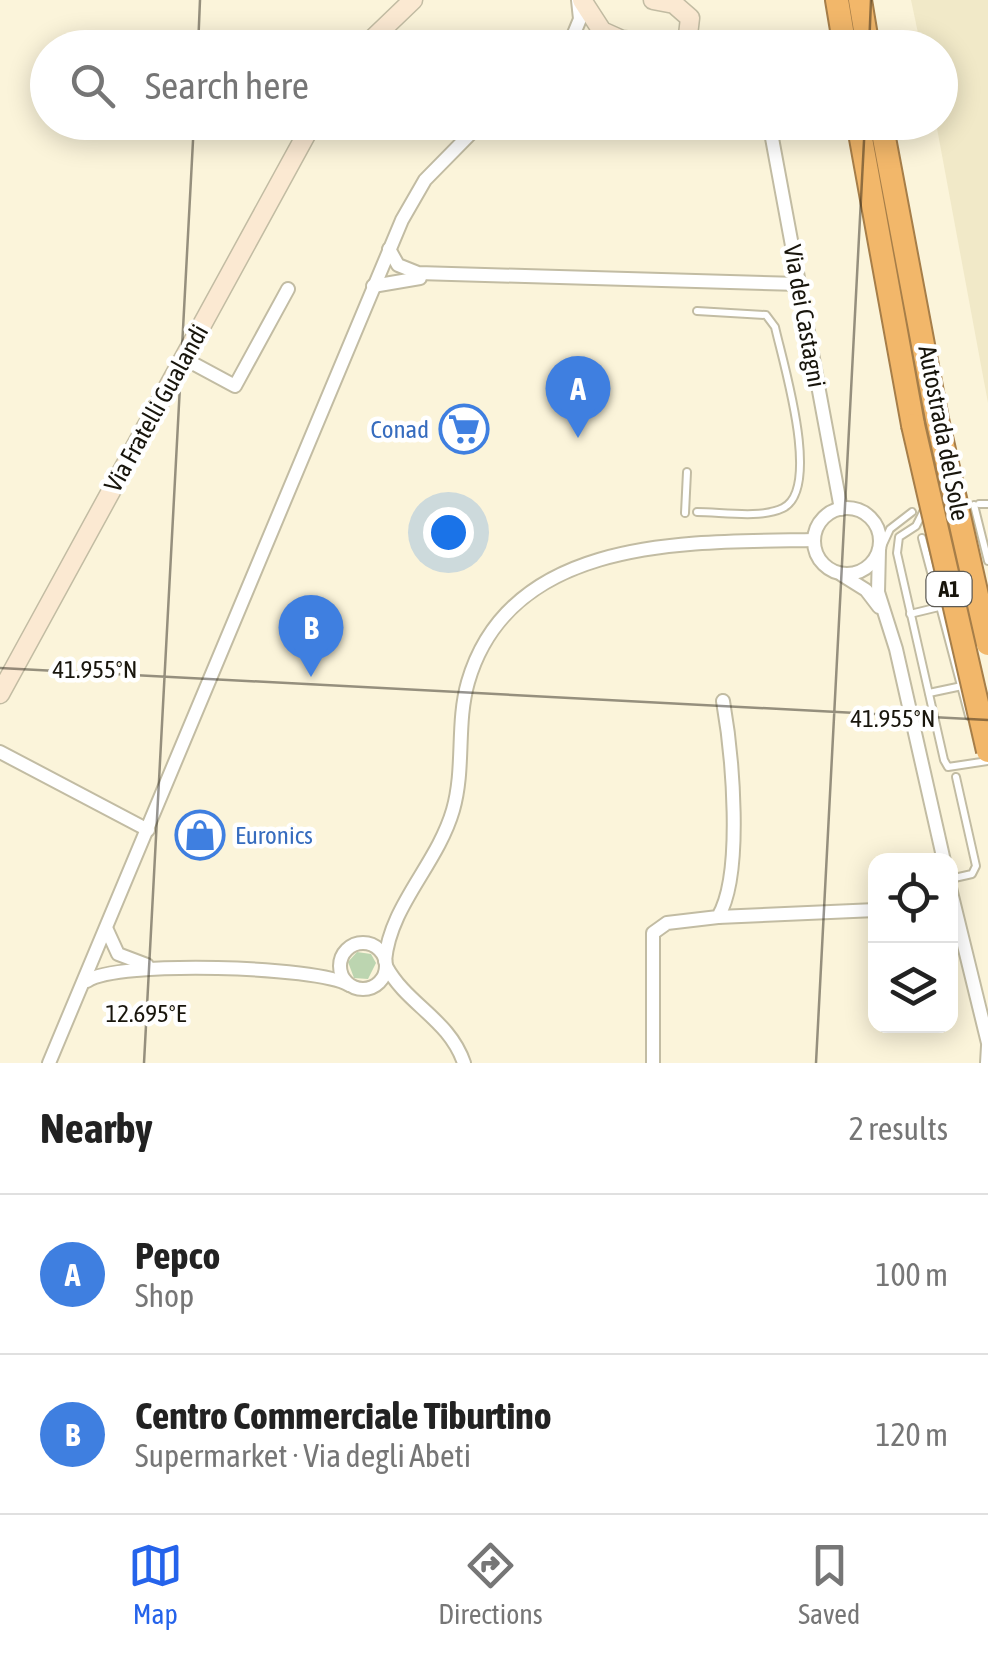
<!DOCTYPE html>
<html lang="en">
<head>
<meta charset="utf-8">
<style>
  :root { --surface:#fff; --page:#f6f6f6; --text:#222; --muted:#767676; --line:#e0e0e0; --accent:#2563eb }
  body { margin:0; font-family:"Asap Condensed",sans-serif; background:var(--page); color:var(--text) }
  .controls { position:absolute; right:30px; bottom:30px; display:grid; overflow:hidden; border-radius:20px; box-shadow:0 5px 25px #0003 }
  .controls button { width:90px; height:90px; display:grid; place-items:center; padding:0; border:0; border-bottom:2px solid var(--line); background:var(--surface); color:var(--text); font:50px sans-serif }
  .you { position:absolute; left:448px; top:532px; width:35px; height:35px; margin:-25px; border:8px solid #fff; border-radius:50%; background:#1a73e8; box-shadow:0 0 0 15px #1a73e833 }
  .badge { display:grid; place-items:center; width:65px; height:65px; border-radius:50%; background:var(--accent); color:#fff; font-size:32px; font-weight:700 }
  .pin { position:absolute; translate:-50% -82px; filter:drop-shadow(0 2px 5px #0008) }
  .pin::after { content:''; position:absolute; top:52px; width:35px; height:30px; background:inherit; clip-path:polygon(0 0,100% 0,50% 100%) }
  .list { margin:0; padding:0; list-style:none }
  h2 { display:flex; justify-content:space-between; align-items:center; height:130px; margin:0; padding:0 40px; font-size:42px }
  h2 small { font-size:32px; font-weight:400; color:var(--muted) }
  .list li { display:grid; grid-template-columns:65px 1fr auto; gap:30px; align-items:center; box-sizing:border-box; height:160px; padding:0 40px; border-top:2px solid var(--line) }
  .list b { display:block; font-size:38px; white-space:nowrap }
  .list p { margin:0; font-size:32px; white-space:nowrap; color:var(--muted) }
  .list em { font-size:32px; font-style:normal; color:var(--muted) }
  .icon { flex:none; width:55px; height:55px; fill:none; stroke:currentColor; stroke-width:2; stroke-linecap:round; stroke-linejoin:round }
  .map { position:relative; flex:none; width:988px; height:1063px; overflow:hidden }
  .search { position:absolute; background:var(--surface); box-shadow:0 5px 25px #0003; left:30px; right:30px; top:30px; height:110px; display:flex; align-items:center; gap:25px; box-sizing:border-box; padding:0 35px; border-radius:55px; color:var(--muted); font-size:38px }
  .sheet { height:450px; background:var(--surface) }
  nav { display:flex; justify-content:space-around; align-items:center; box-sizing:border-box; height:140px; border-top:2px solid var(--line); background:var(--surface); font-size:28px; color:var(--muted) }
  nav a { display:grid; justify-items:center; gap:5px }
  nav .on { color:var(--accent) }
  .map>svg:first-child { display:block }
  .built { fill:#f1e9c8 }
  .green { fill:#bcd5b0 }
  .lines { fill:none; stroke-linecap:round; stroke-linejoin:round }
  .lane-casing { stroke:#c2bca3; stroke-width:10 }
  .street-casing { stroke:#c2bca3; stroke-width:16 }
  .secondary-casing { stroke:#c2bca3; stroke-width:21 }
  .highway-casing { stroke:#a67e49; stroke-width:26 }
  .lane { stroke:#fff; stroke-width:6 }
  .street { stroke:#fff; stroke-width:12 }
  .secondary { stroke:#fbe9d2; stroke-width:18 }
  .highway { stroke:#f2b76a; stroke-width:22 }
  .highway-bridge-casing { stroke:#a67e49; stroke-width:26; stroke-linecap:butt }
  .highway-bridge { stroke:#f2b76a; stroke-width:22 }
  .ticks { fill:none; stroke:#18150c; stroke-width:2.5; stroke-opacity:0.45 }
  .labels { text-anchor:middle; dominant-baseline:central; stroke-width:9; stroke-linejoin:round; paint-order:stroke }
  .shield { fill:#fff; stroke:#5d5b55; stroke-width:2.5 }
  .shield-label { font-size:22px; font-weight:bold; fill:#18150c }
  .street-label { font-size:25px; fill:#18150c; stroke:#fff }
  .shop-label { font-size:25px; fill:#366cbe; stroke:#fff; text-anchor:end }
  .ticks-label { font-size:25px; text-anchor:middle; fill:#18150c; stroke:#fff; stroke-width:9; stroke-linejoin:round; paint-order:stroke }
</style>
</head>
<body>
<div class="map">
<svg width="988" height="1063" viewBox="0 0 988 1063">
  <rect width="100%" height="100%" fill="#fbf4da"/>
  <polygon class="built" points="911,0 988,0 988,403 936,123 940,122 940,48 921,47"/>
  <polygon class="green" points="357,952 371,954 376,963 368,979 354,978 348,962"/>
  <g class="lines">
    <g class="lane-casing">
      <g id="lane">
        <polyline points="979,504 988,504"/>
        <polyline points="974,505 988,561"/>
        <path d="M 697,512 C 722,512 760,519 783,508 C 822,489 783,363 775,327 L 766,315 L 697,311"/>
        <polyline points="923,512 916,526 899,537 897,553 944,760 948,767 988,761"/>
        <polyline points="685,513 687,472"/>
        <polyline points="922,538 969,716"/>
        <polyline points="879,553 890,529 912,512"/>
        <polyline points="910,614 943,606"/>
        <polyline points="929,693 962,686"/>
        <polyline points="950,879 972,874 976,866 956,777"/>
      </g>
    </g>
    <g class="street-casing">
      <g id="street">
        <polyline points="677,45 710,48"/>
        <polyline points="568,48 580,19 578,0"/>
        <polyline points="573,48 596,36 612,36"/>
        <polyline points="769,122 841,509"/>
        <polyline points="389,249 398,265 418,273 799,284"/>
        <polyline points="373,286 420,278"/>
        <polyline points="183,358 235,386 288,289"/>
        <circle cx="847" cy="541" r="33"/>
        <polyline points="879,550 878,592 896,649 944,861"/>
        <polyline points="842,575 866,590 879,607"/>
        <polyline points="0,752 148,830"/>
        <polyline points="950,888 988,1043"/>
        <polyline points="718,917 876,910"/>
        <polyline points="107,930 118,954 147,965"/>
        <circle cx="363" cy="966" r="23"/>
        <path d="M 385,961 C 390,905 437,865 453,810 C 465,768 456,724 468,682 C 511,534 693,542 814,540"/>
        <path d="M 386,966 C 407,1005 449,1019 464,1063"/>
        <path d="M 87,981 C 117,960 318,966 349,985"/>
        <polyline points="49,1063 402,220 425,180 482,122"/>
        <path d="M 653,1063 L 653,933 L 667,923 L 718,917 C 744,874 732,752 723,701"/>
        <polyline points="987,1063 988,1046"/>
      </g>
    </g>
    <g class="secondary-casing">
      <g id="secondary">
        <polyline points="582,0 602,31 622,40 677,45 688,35 690,18 674,4 653,0"/>
        <polyline points="363,48 413,0"/>
        <polyline points="0,694 313,122"/>
      </g>
    </g>
    <g class="highway-casing">
      <g id="highway">
        <polyline points="837,0 845,48"/>
        <polyline points="860,0 868,48"/>
        <polyline points="858,122 913,425"/>
        <polyline points="881,122 937,419"/>
      </g>
    </g>
    <use href="#lane" class="lane"/>
    <use href="#street" class="street"/>
    <use href="#secondary" class="secondary"/>
    <use href="#highway" class="highway"/>
    <g class="highway-bridge-casing">
      <g id="highway-bridge">
        <polyline points="937,419 988,644"/>
        <polyline points="913,425 988,751"/>
      </g>
    </g>
    <use href="#highway-bridge" class="highway-bridge"/>
  </g>
  <path class="ticks" d="M 198,48 L 200,0M 869,48 L 871,0M 0,668 L 988,720M 144,1063 L 194,122M 816,1063 L 865,122"/>
  <defs>
    <g id="supermarket-ring" transform="scale(2.5)"><circle r="9.5" fill="#fff" stroke="#3f7fe0" stroke-width="1.5"/><path d="M-6-5.5h2.5l.6 2H6L4.5 2H-2.5L-4.4-4H-6ZM-1.5 3.2a1.3 1.3 0 1 0 .1 0ZM3 3.2a1.3 1.3 0 1 0 .1 0Z" fill="#3f7fe0"/></g>
    <g id="shop-ring" transform="scale(2.5)"><circle r="9.5" fill="#fff" stroke="#3f7fe0" stroke-width="1.5"/><path d="M-5-2.5h2.3a2.7 3.5 0 0 1 5.4 0H5L5.5 6h-11ZM-1.5-2.5h3a1.5 2.3 0 0 0-3 0Z" fill="#3f7fe0"/></g>
  </defs>
  <g fill-rule="evenodd">
    <use href="#supermarket-ring" x="464" y="429"/>
    <use href="#shop-ring" x="200" y="835"/>
  </g>
  <g class="labels">
    <rect class="shield" x="926.5" y="572" width="45" height="34" rx="8"/>
    <g class="shield-label">
      <text x="949" y="589">A1</text>
    </g>
    <g class="street-label">
      <text transform="translate(805 316) rotate(80)">Via dei Castagni</text>
      <text transform="translate(156 408) rotate(-61)">Via Fratelli Gualandi</text>
      <text transform="translate(944 433) rotate(79)">Autostrada del Sole</text>
    </g>
    <g class="shop-label">
      <text x="429" y="429">Conad</text>
      <text x="235" y="835" text-anchor="start">Euronics</text>
    </g>
  </g>
  <g class="ticks-label">
    <text x="95" y="678">41.955°N</text>
    <text x="893" y="727">41.955°N</text>
    <text x="146" y="1022">12.695°E</text>
  </g>
</svg>
<div class="controls">
<button><svg class="icon" aria-label="locate" viewBox="0 0 24 24"><circle cx="12" cy="12" r="6"/><path d="M12 2v4M12 18v4M2 12h4M18 12h4"/></svg></button>
<button><svg class="icon" aria-label="layers" viewBox="0 0 24 24"><path d="M12 4l9 5-9 5-9-5zM3 14l9 5 9-5"/></svg></button>
</div>
<div class="you"></div>
<div class="pin badge" style="left:578px;top:438px;background:#3f7fe0">A</div>
<div class="pin badge" style="left:311px;top:677px;background:#3f7fe0">B</div>
<div class="search"><svg class="icon" aria-label="search" viewBox="0 0 24 24"><circle cx="10" cy="10" r="6"/><path d="M15 15l6 6"/></svg>Search here</div>
</div>
<section class="sheet">
<h2>Nearby<small>2 results</small></h2>
<ul class="list">
<li><span class="badge" style="background:#3f7fe0">A</span><div><b>Pepco</b><p>Shop</p></div><em>100 m</em></li>
<li><span class="badge" style="background:#3f7fe0">B</span><div><b>Centro Commerciale Tiburtino</b><p>Supermarket · Via degli Abeti</p></div><em>120 m</em></li>
</ul>
</section>
<nav>
<a class="on"><svg class="icon" aria-label="map" viewBox="0 0 24 24"><path d="M3 6l6-2 6 2 6-2v14l-6 2-6-2-6 2zM9 4v14M15 6v14"/></svg>Map</a>
<a><svg class="icon" aria-label="directions" viewBox="0 0 24 24"><path d="M12 3l9 9-9 9-9-9zM9 14v-3h6M13 9l2 2-2 2"/></svg>Directions</a>
<a><svg class="icon" aria-label="saved" viewBox="0 0 24 24"><path d="M7 4h10v16l-5-4-5 4z"/></svg>Saved</a>
</nav>
</body>
</html>
